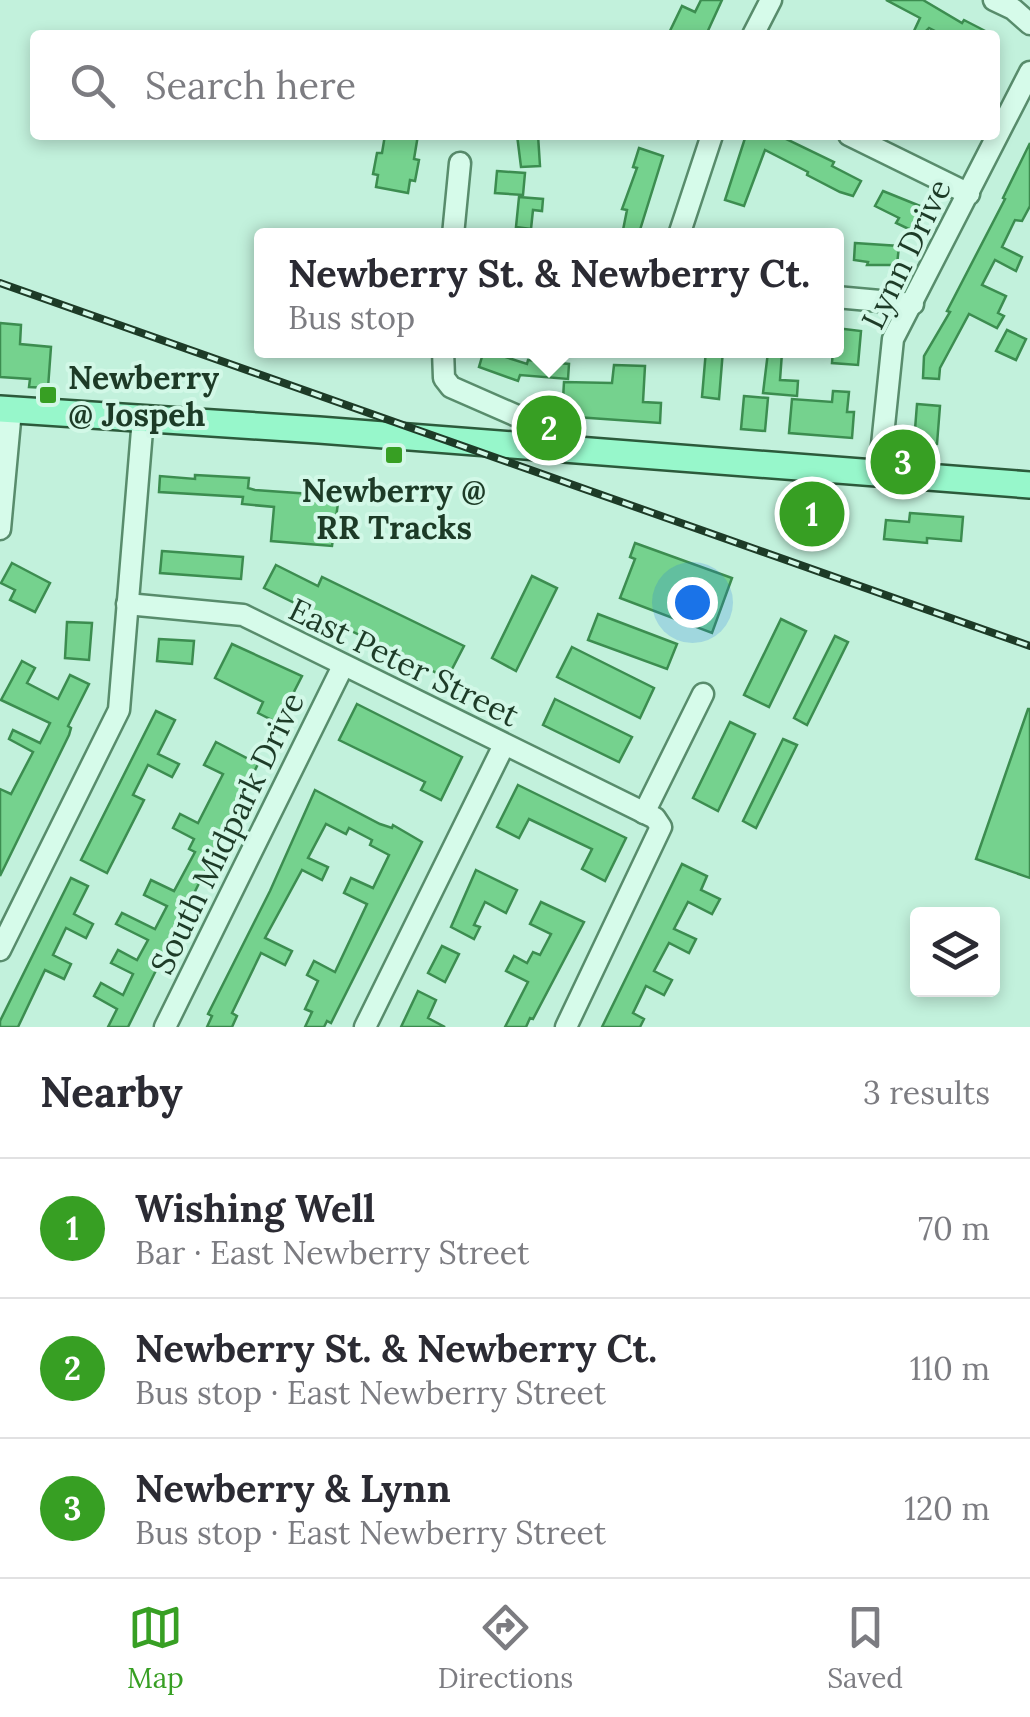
<!DOCTYPE html>
<html lang="en">
<head>
<meta charset="utf-8">
<style>
  :root { --surface:#fff; --page:#f7f7f7; --text:#2b2b33; --muted:#7c7c81; --line:#e1e1e2; --accent:#379f23 }
  body { margin:0; font-family:Lora,serif; background:var(--page); color:var(--text) }
  .controls { position:absolute; right:30px; bottom:30px; display:grid; overflow:hidden; border-radius:10px; box-shadow:0 5px 15px #0003 }
  .controls button { width:90px; height:90px; display:grid; place-items:center; padding:0; border:0; border-bottom:2px solid var(--line); background:var(--surface); color:var(--text); font:50px sans-serif }
  .you { position:absolute; left:692px; top:602px; width:35px; height:35px; margin:-25px; border:8px solid #fff; border-radius:50%; background:#1a73e8; box-shadow:0 0 0 15px #1a73e833 }
  .badge { display:grid; place-items:center; width:65px; height:65px; border-radius:50%; background:var(--accent); color:#fff; font-size:32px; font-weight:700 }
  .pin { position:absolute; translate:-50% -50%; border:5px solid #fff; box-shadow:0 2px 10px #0006 }
  .popup { position:absolute; left:254px; top:228px; width:590px; height:130px; box-sizing:border-box; display:grid; place-content:center; border-radius:10px; background:var(--surface); filter:drop-shadow(0 2px 8px #0005); font-size:32px; white-space:nowrap; color:var(--muted) }
  .popup b { font-size:38px; color:var(--text) }
  .popup::after { content:''; position:absolute; left:50%; top:100%; margin-left:-20px; border:20px solid transparent; border-top-color:var(--surface) }
  .list { margin:0; padding:0; list-style:none }
  h2 { display:flex; justify-content:space-between; align-items:center; height:130px; margin:0; padding:0 40px; font-size:42px }
  h2 small { font-size:32px; font-weight:400; color:var(--muted) }
  .list li { display:grid; grid-template-columns:65px 1fr auto; gap:30px; align-items:center; box-sizing:border-box; height:140px; padding:0 40px; border-top:2px solid var(--line) }
  .list b { display:block; font-size:38px; white-space:nowrap }
  .list p { margin:0; font-size:32px; white-space:nowrap; color:var(--muted) }
  .list em { font-size:32px; font-style:normal; color:var(--muted) }
  .icon { flex:none; width:55px; height:55px; fill:none; stroke:currentColor; stroke-width:2; stroke-linecap:round; stroke-linejoin:round }
  .map { position:relative; flex:none; width:1030px; height:1027px; overflow:hidden }
  .search { position:absolute; background:var(--surface); box-shadow:0 5px 15px #0003; left:30px; right:30px; top:30px; height:110px; display:flex; align-items:center; gap:25px; box-sizing:border-box; padding:0 35px; border-radius:10px; color:var(--muted); font-size:38px }
  .sheet { height:550px; background:var(--surface) }
  nav { display:flex; justify-content:space-around; align-items:center; box-sizing:border-box; height:140px; border-top:2px solid var(--line); background:var(--surface); font-size:28px; color:var(--muted) }
  nav a { display:grid; justify-items:center; gap:5px }
  nav .on { color:var(--accent) }
  .map>svg:first-child { display:block }
  .building { fill:#75d28e; stroke:#3c8d50; stroke-width:2.5 }
  .lines { fill:none; stroke-linecap:round; stroke-linejoin:round }
  .minor-casing { stroke:#588c6c; stroke-width:25 }
  .major-casing { stroke:#2c5a3b; stroke-width:30 }
  .minor { stroke:#d6fbea; stroke-width:20 }
  .major { stroke:#97f7cb; stroke-width:25 }
  .rail-casing { stroke:#1d3b27; stroke-width:8 }
  .rail { stroke:#d2f8e7; stroke-width:4; stroke-dasharray:11; stroke-linecap:butt }
  .poi-dot { fill:#379f23; stroke:#d2f8e7; stroke-width:4 }
  .labels { text-anchor:middle; dominant-baseline:central; stroke-width:8; stroke-linejoin:round; paint-order:stroke }
  .street-label { font-size:32px; fill:#1d3b27; stroke:#d2f8e7 }
  .poi-label { font-size:32px; font-weight:bold; fill:#1d3b27; stroke:#d2f8e7; text-anchor:start }
</style>
</head>
<body>
<div class="map">
<svg width="1030" height="1027" viewBox="0 0 1030 1027">
  <rect width="100%" height="100%" fill="#c2f1dc"/>
  <g class="building">
    <polygon points="701,0 722,0 706,35 668,35 682,6 695,12"/>
    <polygon points="886,0 923,0 962,23 964,20 993,35 943,35 929,28 922,35 914,31 920,18"/>
    <polygon points="385,135 418,135 414,159 419,160 415,181 410,180 408,193 376,187 378,175 373,174 377,153 382,153"/>
    <polygon points="517,135 538,135 540,166 521,167"/>
    <polygon points="746,135 778,135 834,162 832,166 861,181 853,196 840,192 807,175 808,172 765,150 744,206 725,200"/>
    <polygon points="1030,143 1030,206 1022,221 1015,220 1002,247 1022,257 1016,271 995,260 982,285 1006,296 998,313 1004,316 997,328 969,314 940,368 939,379 923,378 924,356 950,312 947,311 1005,199 1003,198"/>
    <polygon points="639,148 663,156 639,233 623,230 627,210 622,209 637,168 633,167"/>
    <polygon points="497,171 525,173 523,195 495,193"/>
    <polygon points="883,191 925,208 913,231 896,223 899,218 875,206"/>
    <polygon points="519,197 543,199 542,211 533,210 531,229 516,227"/>
    <polygon points="855,243 899,246 897,265 867,265 868,262 854,260"/>
    <polygon points="0,323 21,325 20,344 51,347 48,388 29,387 30,379 0,377"/>
    <polygon points="836,328 861,331 858,365 832,363 833,350 836,350"/>
    <polygon points="1007,330 1026,339 1016,360 996,351"/>
    <polygon points="484,350 527,364 528,360 569,364 568,379 520,375 518,381 479,367"/>
    <polygon points="706,350 723,350 719,399 702,397"/>
    <polygon points="768,352 782,353 780,380 798,381 797,396 763,393"/>
    <polygon points="614,365 645,366 643,402 661,403 660,423 562,416 564,382 612,383"/>
    <polygon points="833,391 849,392 847,412 854,412 852,438 789,433 792,399 832,402"/>
    <polygon points="744,396 768,398 765,431 741,429"/>
    <polygon points="917,404 940,406 937,444 914,442"/>
    <polygon points="195,475 249,478 248,488 255,490 339,496 332,546 271,541 274,507 242,504 243,497 159,492 160,476 195,479"/>
    <polygon points="793,501 832,507 831,524 792,522"/>
    <polygon points="910,513 963,517 961,541 927,538 927,543 884,539 886,520 909,522"/>
    <polygon points="635,543 732,578 712,633 620,598 635,559 630,557"/>
    <polygon points="162,551 243,557 241,579 160,573"/>
    <polygon points="12,563 50,583 35,612 10,600 15,590 1,583"/>
    <polygon points="276,565 318,586 322,577 464,646 451,671 445,668 441,675 264,588"/>
    <polygon points="532,576 557,588 516,671 492,658"/>
    <polygon points="598,614 677,644 667,669 588,640"/>
    <polygon points="781,619 806,631 769,707 744,695"/>
    <polygon points="67,622 92,623 89,660 65,658"/>
    <polygon points="835,636 848,642 807,725 794,718"/>
    <polygon points="159,639 194,641 192,664 157,661"/>
    <polygon points="232,644 302,676 278,723 258,713 263,702 215,678"/>
    <polygon points="572,647 654,688 640,718 557,677"/>
    <polygon points="22,661 35,668 27,683 58,699 70,675 89,684 68,726 71,728 69,735 0,876 0,789 11,794 33,752 9,739 13,730 40,743 50,723 1,700"/>
    <polygon points="555,699 632,737 619,762 543,725"/>
    <polygon points="357,704 462,757 441,800 421,790 425,782 339,740"/>
    <polygon points="1028,709 1030,709 1030,878 976,859"/>
    <polygon points="156,711 175,720 158,754 179,764 172,777 148,765 133,795 144,800 107,873 81,860"/>
    <polygon points="730,722 755,734 718,811 693,798"/>
    <polygon points="783,739 797,745 756,828 743,821"/>
    <polygon points="216,742 258,764 128,1027 108,1027 117,1009 94,996 101,983 123,995 133,974 111,963 118,950 137,960 148,940 116,924 122,913 155,929 167,906 144,895 151,880 174,891 195,852 189,849 194,839 173,828 180,814 198,823 223,774 204,765"/>
    <polygon points="518,785 626,838 605,881 582,869 592,849 529,819 519,838 497,827"/>
    <polygon points="315,790 380,824 392,828 393,825 422,842 331,1023 327,1021 324,1027 305,1027 312,1012 305,1009 318,981 307,975 314,961 335,972 367,904 344,893 351,878 373,888 389,855 370,845 372,840 349,828 346,834 326,824 308,858 328,867 322,880 302,870 265,938 292,951 285,965 261,953 232,1013 237,1016 232,1027 207,1027 212,1016 208,1014 270,891"/>
    <polygon points="682,864 707,876 701,890 720,899 712,914 688,902 674,929 696,939 689,953 669,943 654,971 672,980 664,995 646,986 633,1013 644,1019 640,1027 602,1027"/>
    <polygon points="476,870 517,890 506,913 485,902 474,925 480,927 474,939 451,927"/>
    <polygon points="71,878 88,886 74,914 93,924 86,938 66,928 53,955 71,964 64,979 45,970 18,1027 0,1027 0,1021"/>
    <polygon points="541,902 584,922 533,1019 530,1018 526,1027 505,1027 528,982 506,971 514,956 527,963 533,952 540,955 551,934 530,924"/>
    <polygon points="442,946 459,954 445,982 428,973"/>
    <polygon points="418,991 436,1000 428,1018 445,1027 401,1027"/>
  </g>
  <g class="lines">
    <g class="minor-casing">
      <g id="minor">
        <polyline points="994,0 1013,9 1030,24"/>
        <polyline points="753,35 771,0"/>
        <polyline points="849,135 969,194"/>
        <polyline points="453,235 460,163"/>
        <polyline points="679,235 712,135"/>
        <polyline points="836,297 913,304"/>
        <polyline points="443,350 444,378 451,387 524,419 529,429 528,447"/>
        <polyline points="879,474 893,339 1030,72"/>
        <polyline points="0,529 11,410"/>
        <polyline points="127,604 243,615 655,818 661,827 566,1027"/>
        <polyline points="644,813 703,694"/>
        <polyline points="0,950 119,710 143,418"/>
        <polyline points="165,1027 343,666"/>
        <polyline points="365,1027 504,745"/>
      </g>
    </g>
    <g class="major-casing">
      <polyline id="major" points="0,409 319,430 1030,485"/>
    </g>
    <use href="#minor" class="minor"/>
    <use href="#major" class="major"/>
    <g class="rail-casing">
      <polyline id="rail" points="0,283 1030,646"/>
    </g>
    <use href="#rail" class="rail"/>
  </g>
  <g class="poi-dot">
    <rect x="38" y="385" width="20" height="20" rx="5"/>
    <rect x="384" y="445" width="20" height="20" rx="5"/>
  </g>
  <g class="labels">
    <g class="street-label">
      <text transform="translate(906 254) rotate(-64)">Lynn Drive</text>
      <text transform="translate(404 662) rotate(26)">East Peter Street</text>
      <text transform="translate(227 833) rotate(-64)">South Midpark Drive</text>
    </g>
    <g class="poi-label">
      <text x="68" y="377">Newberry<tspan x="68" dy="37">@ Jospeh</tspan></text>
      <text x="394" y="490" text-anchor="middle">Newberry @<tspan x="394" dy="37">RR Tracks</tspan></text>
    </g>
  </g>
</svg>
<div class="controls">
<button><svg class="icon" aria-label="layers" viewBox="0 0 24 24"><path d="M12 4l9 5-9 5-9-5zM3 14l9 5 9-5"/></svg></button>
</div>
<div class="you"></div>
<div class="pin badge" style="left:812px;top:514px">1</div>
<div class="pin badge" style="left:549px;top:428px">2</div>
<div class="popup"><b>Newberry St. &amp; Newberry Ct.</b>Bus stop</div>
<div class="pin badge" style="left:903px;top:462px">3</div>
<div class="search"><svg class="icon" aria-label="search" viewBox="0 0 24 24"><circle cx="10" cy="10" r="6"/><path d="M15 15l6 6"/></svg>Search here</div>
</div>
<section class="sheet">
<h2>Nearby<small>3 results</small></h2>
<ul class="list">
<li><span class="badge">1</span><div><b>Wishing Well</b><p>Bar · East Newberry Street</p></div><em>70 m</em></li>
<li><span class="badge">2</span><div><b>Newberry St. &amp; Newberry Ct.</b><p>Bus stop · East Newberry Street</p></div><em>110 m</em></li>
<li><span class="badge">3</span><div><b>Newberry &amp; Lynn</b><p>Bus stop · East Newberry Street</p></div><em>120 m</em></li>
</ul>
</section>
<nav>
<a class="on"><svg class="icon" aria-label="map" viewBox="0 0 24 24"><path d="M3 6l6-2 6 2 6-2v14l-6 2-6-2-6 2zM9 4v14M15 6v14"/></svg>Map</a>
<a><svg class="icon" aria-label="directions" viewBox="0 0 24 24"><path d="M12 3l9 9-9 9-9-9zM9 14v-3h6M13 9l2 2-2 2"/></svg>Directions</a>
<a><svg class="icon" aria-label="saved" viewBox="0 0 24 24"><path d="M7 4h10v16l-5-4-5 4z"/></svg>Saved</a>
</nav>
</body>
</html>
